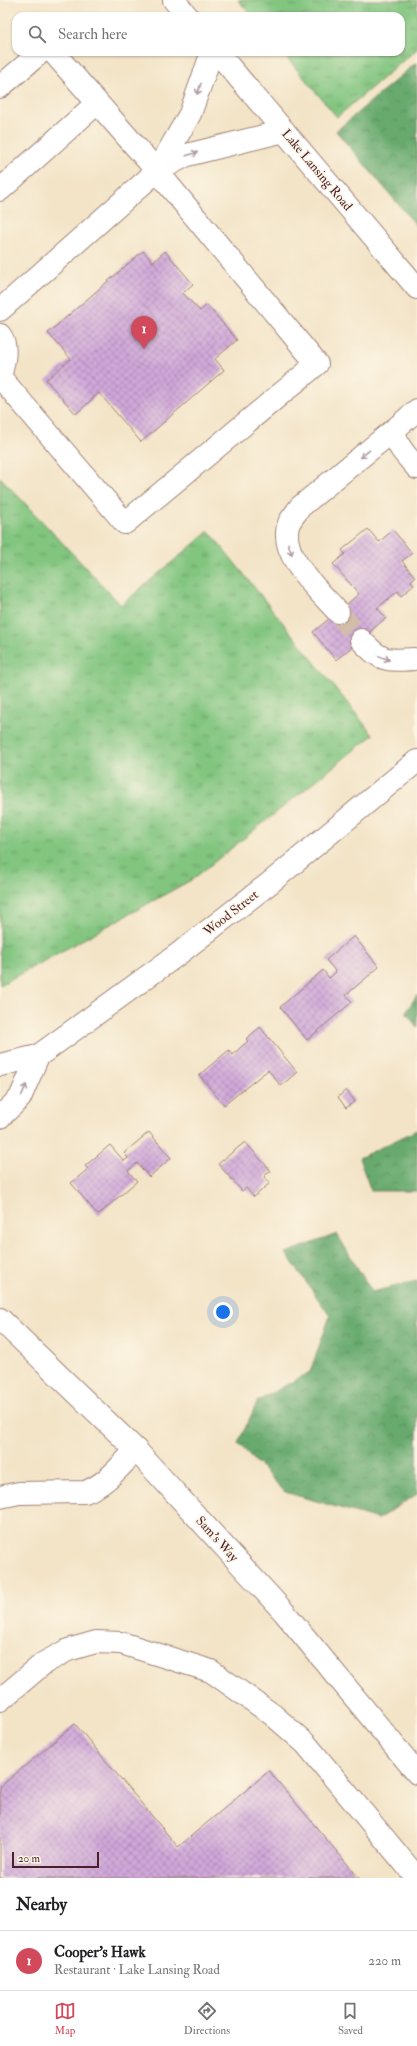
<!DOCTYPE html>
<html lang="en">
<head>
<meta charset="utf-8">
<style>
  :root { --surface:#fff; --page:#f2f2f2; --text:#202124; --muted:#757577; --line:#e0e0e0; --accent:#d1495b }
  body { margin:0; font-family:"IM FELL Double Pica",serif; background:var(--page); color:var(--text) }
  .scale { position:absolute; left:12px; bottom:10px; width:87px; box-sizing:border-box; padding-left:4px; border:2px solid #4a1f2b; border-top:0; font-size:11px; line-height:14px; white-space:nowrap; color:#4a1f2b; -webkit-text-stroke:3px #fcf5e5; paint-order:stroke }
  .you { position:absolute; left:223px; top:1312px; width:14px; height:14px; margin:-10px; border:3px solid #fff; border-radius:50%; background:#1a73e8; box-shadow:0 0 0 6px #1a73e833 }
  .badge { display:grid; place-items:center; width:26px; height:26px; border-radius:50%; background:var(--accent); color:#fff; font-size:13px; font-weight:700 }
  .pin { position:absolute; translate:-50% -33px; filter:drop-shadow(0 1px 2px #0008) }
  .pin::after { content:''; position:absolute; top:21px; width:14px; height:12px; background:inherit; clip-path:polygon(0 0,100% 0,50% 100%) }
  .list { margin:0; padding:0; list-style:none }
  h2 { display:flex; justify-content:space-between; align-items:center; height:52px; margin:0; padding:0 16px; font-size:17px }
  h2 small { font-size:13px; font-weight:400; color:var(--muted) }
  .list li { display:grid; grid-template-columns:26px 1fr auto; gap:12px; align-items:center; box-sizing:border-box; height:60px; padding:0 16px; border-top:1px solid var(--line) }
  .list b { display:block; font-size:15px; white-space:nowrap }
  .list p { margin:0; font-size:13px; white-space:nowrap; color:var(--muted) }
  .list em { font-size:13px; font-style:normal; color:var(--muted) }
  .icon { flex:none; width:22px; height:22px; fill:none; stroke:currentColor; stroke-width:2; stroke-linecap:round; stroke-linejoin:round }
  .map { position:relative; flex:none; width:417px; height:1878px; overflow:hidden }
  .search { position:absolute; background:var(--surface); box-shadow:0 1px 3px #0004; left:12px; right:12px; top:12px; height:44px; display:flex; align-items:center; gap:10px; box-sizing:border-box; padding:0 14px; border-radius:12px; color:var(--muted); font-size:15px }
  .sheet { height:112px; background:var(--surface) }
  nav { display:flex; justify-content:space-around; align-items:center; box-sizing:border-box; height:56px; border-top:1px solid var(--line); background:var(--surface); font-size:11px; color:var(--muted) }
  nav a { display:grid; justify-items:center; gap:2px }
  nav .on { color:var(--accent) }
  .map>svg:first-child { display:block }
  .grass { fill:url(#grass-tufts); stroke:#667255 }
  .forest { fill:url(#forest-crowns); stroke:#59644c }
  .building { fill:url(#building-cross-hatch) }
  .lines { fill:none; stroke-linecap:round; stroke-linejoin:round }
  .minor-tunnel { stroke:#d1bda8; stroke-width:22; stroke-dasharray:22 11; stroke-linecap:butt }
  .minor-casing { stroke:#9e8279; stroke-width:24 }
  .major-casing { stroke:#9e8279; stroke-width:24 }
  .minor { stroke:#fff; stroke-width:22 }
  .major { stroke:#fff; stroke-width:22 }
  .oneway { stroke:#ae9aa0 }
  .labels { text-anchor:middle; dominant-baseline:central; stroke-width:3; stroke-linejoin:round; paint-order:stroke }
  .street-label { font-size:13px; fill:#4a1f2b; stroke:#fcf5e5 }
</style>
</head>
<body>
<div class="map">
<svg width="417" height="1878" viewBox="0 0 417 1878">
  <defs>
    <pattern id="grass-tufts" width="24" height="20" patternUnits="userSpaceOnUse"><rect width="24" height="20" fill="#81c57f"/><path d="M3 7l-1-3M5 7V3M7 7l1-3M15 17l-1-3M17 17v-4M19 17l1-3" fill="none" stroke="#6c9f68"/></pattern>
    <pattern id="forest-crowns" width="20" height="18" patternUnits="userSpaceOnUse"><rect width="20" height="18" fill="#68aa6e"/><path d="M2 6a3 3 0 1 1 6 0M12 15a3 3 0 1 1 6 0" fill="none" stroke="#588a5b"/></pattern>
    <pattern id="building-cross-hatch" width="8" height="8" patternUnits="userSpaceOnUse"><rect width="8" height="8" fill="#d0a8da"/><path d="M0 0l8 8M0 8l8-8" fill="none" stroke="#ab88b1"/></pattern>
  </defs>
  <rect width="100%" height="100%" fill="#fcf5e5"/>
  <filter id="ink" filterUnits="userSpaceOnUse"><feTurbulence type="fractalNoise" baseFrequency=".025" numOctaves="2"/><feDisplacementMap in="SourceGraphic" scale="8" xChannelSelector="R" yChannelSelector="G"/><feConvolveMatrix kernelMatrix="1 2 1 2 8 2 1 2 1" color-interpolation-filters="sRGB"/></filter>
  <filter id="wash" filterUnits="userSpaceOnUse"><feTurbulence type="fractalNoise" baseFrequency=".012" numOctaves="4" result="noise"/><feDisplacementMap in="SourceGraphic" scale="16" xChannelSelector="R" yChannelSelector="G"/><feGaussianBlur stdDeviation="0.9" result="paint"/><feColorMatrix in="noise" values="0 0 0 0 0 0 0 0 0 0 0 0 0 0 0 0 0 1.4 0 .05"/><feComposite in="paint" operator="in"/></filter>
  <g filter="url(#wash)">
    <rect width="100%" height="100%" fill="#f3e4c7"/>
    <g class="grass">
      <polygon points="238,0 417,0 417,49 337,117 282,52 401,52 401,16 252,16"/>
      <polygon points="0,477 121,605 209,531 373,735 193,879 0,985"/>
    </g>
    <g class="forest">
      <polygon points="417,62 417,226 336,131"/>
      <polygon points="417,995 417,1027 406,1012"/>
      <polygon points="417,1130 417,1191 371,1191 359,1158"/>
      <polygon points="337,1234 372,1292 417,1281 417,1494 378,1519 285,1492 238,1443 258,1401 310,1372 330,1316 286,1253"/>
    </g>
    <g id="blocks">
      <g class="building">
        <polygon points="143,251 153,262 165,251 193,284 183,293 200,311 207,305 237,340 215,359 224,370 141,442 99,393 76,414 46,380 71,359 48,333"/>
        <polygon points="368,529 379,542 393,530 412,553 402,561 415,577 411,581 414,585 401,596 398,591 377,608 386,618 336,660 313,632 359,594 333,564 345,554 342,550"/>
        <polygon points="354,936 379,967 346,995 352,1002 307,1040 280,1007 323,970 329,978 336,972 326,960"/>
        <polygon points="260,1027 297,1072 281,1086 268,1070 224,1105 199,1075 229,1050 232,1055 248,1041 246,1039"/>
        <polygon points="346,1090 355,1101 346,1108 338,1097"/>
        <polygon points="149,1132 171,1158 149,1177 137,1163 128,1171 137,1181 98,1215 71,1183 88,1169 85,1166 110,1145 124,1161 128,1158 124,1153"/>
        <polygon points="245,1142 271,1171 264,1176 270,1183 254,1197 246,1188 242,1191 218,1164"/>
        <polygon points="75,1724 178,1847 269,1771 359,1878 0,1878 0,1787"/>
      </g>
    </g>
  </g>
  <g filter="url(#ink)">
    <use href="#blocks" fill-opacity="0" stroke="#9e8279" stroke-width="1"/>
    <g class="lines">
      <polyline class="minor-tunnel" points="338,612 361,640"/>
      <g class="minor-casing">
        <g id="minor">
          <polyline points="0,87 41,52"/>
          <polyline points="157,171 190,114 212,52"/>
          <polyline points="0,190 97,103"/>
          <polyline points="0,310 157,171 187,155 284,131"/>
          <path d="M 0,335 C 9,346 3,365 0,377 L 125,523 L 317,364 L 157,171 L 53,52"/>
          <path d="M 417,410 L 395,429 C 394,445 407,456 417,468"/>
          <path d="M 338,612 C 319,591 277,554 289,523 C 292,517 297,512 300,507 L 395,429"/>
          <path d="M 361,640 C 381,661 385,661 414,659"/>
          <polyline points="0,1065 38,1056 177,955 271,882 417,761"/>
          <polyline points="0,1117 20,1098 38,1056"/>
          <polyline points="0,1319 136,1450 284,1612 417,1773"/>
          <path d="M 0,1497 L 19,1493 L 85,1492 C 107,1484 120,1466 136,1450"/>
          <polyline points="0,1700 44,1663 68,1650 96,1642 121,1643 211,1671 273,1715 306,1744 417,1878"/>
        </g>
      </g>
      <g class="major-casing">
        <g id="major">
          <polyline points="174,0 187,16"/>
          <polyline points="217,52 417,288"/>
        </g>
      </g>
      <use href="#minor" class="minor"/>
      <use href="#major" class="major"/>
    </g>
    <defs><path id="oneway-shaft" d="M-6 0H5M1.5-3L5.5 0L1.5 3" fill="none" stroke-width="1.6" stroke-linecap="round" stroke-linejoin="round"/></defs>
    <g class="oneway">
      <use href="#oneway-shaft" transform="translate(199 89) rotate(110)"/>
      <use href="#oneway-shaft" transform="translate(192 154) rotate(-17)"/>
      <use href="#oneway-shaft" transform="translate(365 454) rotate(140)"/>
      <use href="#oneway-shaft" transform="translate(290 549) rotate(70)"/>
      <use href="#oneway-shaft" transform="translate(384 658) rotate(21)"/>
      <use href="#oneway-shaft" transform="translate(24 1090) rotate(-67)"/>
    </g>
  </g>
  <g class="labels">
    <g class="street-label">
      <text transform="translate(317 170) rotate(50)">Lake Lansing Road</text>
      <text transform="translate(231 913) rotate(-38)">Wood Street</text>
      <text transform="translate(217 1539) rotate(48)">Sam's Way</text>
    </g>
  </g>
</svg>
<div class="scale">20 m</div>
<div class="you"></div>
<div class="pin badge" style="left:144px;top:349px">1</div>
<div class="search"><svg class="icon" aria-label="search" viewBox="0 0 24 24"><circle cx="10" cy="10" r="6"/><path d="M15 15l6 6"/></svg>Search here</div>
</div>
<section class="sheet">
<h2>Nearby<small></small></h2>
<ul class="list">
<li><span class="badge">1</span><div><b>Cooper's Hawk</b><p>Restaurant · Lake Lansing Road</p></div><em>220 m</em></li>
</ul>
</section>
<nav>
<a class="on"><svg class="icon" aria-label="map" viewBox="0 0 24 24"><path d="M3 6l6-2 6 2 6-2v14l-6 2-6-2-6 2zM9 4v14M15 6v14"/></svg>Map</a>
<a><svg class="icon" aria-label="directions" viewBox="0 0 24 24"><path d="M12 3l9 9-9 9-9-9zM9 14v-3h6M13 9l2 2-2 2"/></svg>Directions</a>
<a><svg class="icon" aria-label="saved" viewBox="0 0 24 24"><path d="M7 4h10v16l-5-4-5 4z"/></svg>Saved</a>
</nav>
</body>
</html>
